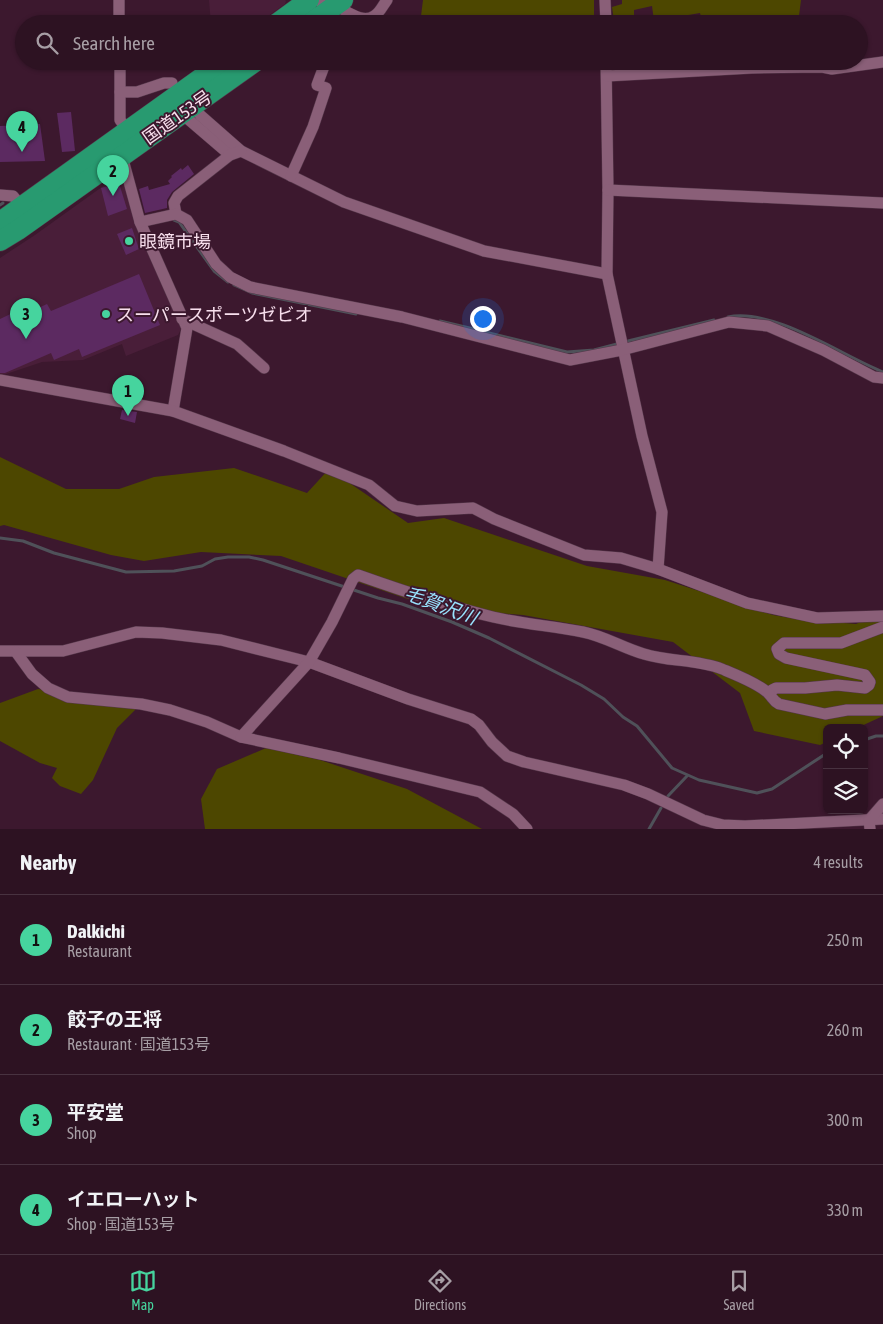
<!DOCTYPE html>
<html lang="en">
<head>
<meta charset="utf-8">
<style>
  :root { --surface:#2d1222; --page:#39202f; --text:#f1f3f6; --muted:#a79ea5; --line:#483240; --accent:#46d49e }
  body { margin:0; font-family:"Asap Condensed","Noto Sans JP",sans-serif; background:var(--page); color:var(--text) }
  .controls { position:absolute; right:15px; bottom:15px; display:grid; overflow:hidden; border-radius:8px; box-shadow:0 1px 4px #0004 }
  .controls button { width:45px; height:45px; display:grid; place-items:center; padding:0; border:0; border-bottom:1px solid var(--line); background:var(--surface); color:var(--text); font:25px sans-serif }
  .you { position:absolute; left:482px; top:318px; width:18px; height:18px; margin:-12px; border:4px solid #fff; border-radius:50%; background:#1a73e8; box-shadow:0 0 0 8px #1a73e833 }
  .badge { display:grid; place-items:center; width:32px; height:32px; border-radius:50%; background:var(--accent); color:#111; font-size:16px; font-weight:700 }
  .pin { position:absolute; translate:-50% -41px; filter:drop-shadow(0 1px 2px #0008) }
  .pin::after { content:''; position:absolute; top:26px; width:18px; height:15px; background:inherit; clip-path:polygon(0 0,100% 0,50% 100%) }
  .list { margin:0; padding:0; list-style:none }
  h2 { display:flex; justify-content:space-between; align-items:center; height:65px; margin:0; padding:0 20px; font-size:21px }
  h2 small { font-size:16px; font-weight:400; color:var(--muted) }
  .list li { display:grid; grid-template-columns:32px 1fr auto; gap:15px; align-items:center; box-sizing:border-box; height:90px; padding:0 20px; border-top:1px solid var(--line) }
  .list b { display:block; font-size:19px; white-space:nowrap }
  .list p { margin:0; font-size:16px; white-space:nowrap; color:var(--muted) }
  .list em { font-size:16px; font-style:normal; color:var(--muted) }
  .icon { flex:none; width:28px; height:28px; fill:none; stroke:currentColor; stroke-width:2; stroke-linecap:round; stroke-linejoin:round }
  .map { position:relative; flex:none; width:883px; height:829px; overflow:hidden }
  .search { position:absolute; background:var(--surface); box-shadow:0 1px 4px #0004; left:15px; right:15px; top:15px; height:55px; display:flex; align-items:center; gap:12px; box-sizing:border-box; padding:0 18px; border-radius:28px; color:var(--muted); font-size:19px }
  .sheet { height:425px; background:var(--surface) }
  nav { display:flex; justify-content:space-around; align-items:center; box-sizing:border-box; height:70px; border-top:1px solid var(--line); background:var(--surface); font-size:14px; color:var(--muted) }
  nav a { display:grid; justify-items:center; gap:2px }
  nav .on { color:var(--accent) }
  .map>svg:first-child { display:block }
  .built { fill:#491e39 }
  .green { fill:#4d4700 }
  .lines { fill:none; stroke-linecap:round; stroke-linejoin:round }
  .stream { stroke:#4f5159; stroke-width:3 }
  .building { fill:#5c2a61 }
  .street-casing { stroke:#55374a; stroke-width:12 }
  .highway-casing { stroke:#55374a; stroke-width:21 }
  .street { stroke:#8a5f78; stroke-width:11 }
  .highway { stroke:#289a70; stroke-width:20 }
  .poi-dot { fill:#46d49e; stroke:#3c182e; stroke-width:2 }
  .labels { text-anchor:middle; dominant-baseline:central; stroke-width:4; stroke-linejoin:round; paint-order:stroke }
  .street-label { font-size:18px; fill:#f8dfed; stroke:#3c182e }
  .poi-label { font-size:18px; fill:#f8dfed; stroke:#3c182e; text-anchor:start }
  .water-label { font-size:19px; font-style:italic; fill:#99e3fe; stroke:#3c182e }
</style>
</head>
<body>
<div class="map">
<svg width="883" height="829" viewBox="0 0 883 829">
  <rect width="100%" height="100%" fill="#3c182e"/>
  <g class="built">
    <polygon points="209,0 285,0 286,1 285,4 257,24 211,24"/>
    <polygon points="120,174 123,176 182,327 178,335 126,356 122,344 83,360 42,362 0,376 0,258 35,235"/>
  </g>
  <g class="green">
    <polygon points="423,0 594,0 594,24 420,24"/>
    <polygon points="622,0 801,0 798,24 703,24 700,13 654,21 652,6 634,10 634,16 614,21 612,7 622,4"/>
    <polygon points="0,457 66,489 119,489 154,477 234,468 307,493 329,469 408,523 444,518 587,566 665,580 773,615 796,619 856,624 873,617 883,620 883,716 857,728 827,728 827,742 820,745 754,731 740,693 673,642 523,615 434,608 281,556 201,552 144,561 111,555 4,525 0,526"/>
    <polygon points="38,689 141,704 117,728 93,780 81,794 60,786 52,778 57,768 40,763 0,741 0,703"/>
    <polygon points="266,748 320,760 407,789 482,829 205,829 201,799 217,769"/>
  </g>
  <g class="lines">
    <g class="stream">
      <polyline points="0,205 3,203"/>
      <polyline points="174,220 179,222 214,271 228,282"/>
      <polyline points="234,285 252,293 356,314"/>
      <path d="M 728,317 C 774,308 839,354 883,372"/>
      <polyline points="440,321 478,330"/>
      <polyline points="485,332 567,352 594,350 617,344"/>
      <polyline points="628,341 714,320"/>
      <polyline points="0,538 23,541 54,553 126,572 174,571 202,566 215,559 228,557 249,557 263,560 378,598 402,604 452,622 489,638 581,685 604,699 623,717 637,726 672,768 699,780 757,793 772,789 827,753"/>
      <polyline points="864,740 876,736 883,736"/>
      <polyline points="668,796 687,776"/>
      <polyline points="649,829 661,808"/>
    </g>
  </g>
  <g class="building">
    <polygon points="392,15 395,16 406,24 384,24"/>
    <polygon points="155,61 169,61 170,70 156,69"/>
    <polygon points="524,61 562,61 562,69 524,70"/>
    <polygon points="71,112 75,151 62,152 57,113"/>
    <polygon points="40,124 45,161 0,162 0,126"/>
    <polygon points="188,165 194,174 172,192 167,200 167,208 145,213 139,189 148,186 149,190 170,184 168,181 172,177 171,176 181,168 182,170"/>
    <polygon points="119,183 127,209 108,216 101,188"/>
    <polygon points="132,228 139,249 126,255 117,234"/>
    <polygon points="139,274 160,325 82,357 79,349 54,360 51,353 5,373 0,373 0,319 21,309 23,315 47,304 51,311"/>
    <polygon points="122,410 137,412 135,423 120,419"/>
  </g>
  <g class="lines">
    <g class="street-casing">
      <g id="street">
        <polyline points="119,0 119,24"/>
        <path d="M 317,0 C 323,2 330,3 336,6 C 347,11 362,24 374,16 C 380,13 383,5 387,0"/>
        <polyline points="605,0 606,24"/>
        <polyline points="338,23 338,24"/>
        <polyline points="120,61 120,120 128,131"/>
        <polyline points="606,61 608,190 607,274 642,436 662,512 658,569"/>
        <polyline points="607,76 752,68 822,67 832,69 883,62"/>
        <polyline points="120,92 137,92 164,83 172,83"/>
        <polyline points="181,113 230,155"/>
        <polyline points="200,115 241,151 344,202 484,251 607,274"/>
        <polyline points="122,156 140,222 187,328 173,411"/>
        <polyline points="291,176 313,127 326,88 317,85 326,61"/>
        <polyline points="608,190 883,203"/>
        <polyline points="0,195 13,196 22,207"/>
        <polyline points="176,214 174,203 178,196 230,155 241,151"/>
        <polyline points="140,222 176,214 187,220 216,264 230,277 250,287 402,317 570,360 622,350 729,322 768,326 823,350 874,377 883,378"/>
        <polyline points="182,319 237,344 264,368"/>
        <polyline points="0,380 173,411 284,451 369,485 395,506 417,511 473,508 494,519 584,555 621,558 658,569 747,603 817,618 883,616"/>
        <polyline points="0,651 63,651 136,632 162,633 221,640 309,662 408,699 471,719 479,725 492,742 507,756 524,762 624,785 648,794 703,820 723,825 745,826 883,819"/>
        <polyline points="16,652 32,674 48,688 68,697 141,704 170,710 207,722 241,737"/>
        <polyline points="770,694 772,690 776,688 805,688 837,685 865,688 869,685 870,682 865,675 786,658 779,654 777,649 784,643 841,643 883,627"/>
        <path d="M 527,829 L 513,814 L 480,792 L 339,758 L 241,737 L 309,662 L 332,622 L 353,579 L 358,575 C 403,591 447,606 493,617 C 522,624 553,626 583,632 C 604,636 623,648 644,654 C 669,662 697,659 722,669 C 734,674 760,684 769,694 C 773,698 773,701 779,704 L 825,714 L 847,710 L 883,710"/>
        <polyline points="870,829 869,820 883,804"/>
      </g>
    </g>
    <g class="highway-casing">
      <g id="highway">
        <polyline points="276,24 309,0"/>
        <polyline points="309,24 343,0"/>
        <polyline points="0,222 225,61"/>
        <polyline points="0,241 18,230 256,61"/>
      </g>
    </g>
    <use href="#street" class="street"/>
    <use href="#highway" class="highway"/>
  </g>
  <g class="poi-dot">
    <circle cx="129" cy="241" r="5"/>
    <circle cx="106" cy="314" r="5"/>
  </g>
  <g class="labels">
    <g class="street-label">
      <text transform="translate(177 117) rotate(-35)">国道153号</text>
    </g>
    <g class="poi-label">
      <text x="139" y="241">眼鏡市場</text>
      <text x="116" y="314">スーパースポーツゼビオ</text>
    </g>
    <g class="water-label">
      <text transform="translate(441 605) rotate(21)">毛賀沢川</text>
    </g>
  </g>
</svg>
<div class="controls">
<button><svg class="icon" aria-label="locate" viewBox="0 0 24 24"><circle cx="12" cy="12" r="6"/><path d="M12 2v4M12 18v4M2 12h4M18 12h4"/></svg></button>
<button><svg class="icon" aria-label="layers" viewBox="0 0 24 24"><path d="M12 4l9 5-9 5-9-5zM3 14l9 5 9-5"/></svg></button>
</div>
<div class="you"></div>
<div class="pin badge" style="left:128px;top:416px">1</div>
<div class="pin badge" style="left:113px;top:196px">2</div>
<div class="pin badge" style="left:26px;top:339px">3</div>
<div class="pin badge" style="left:22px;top:152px">4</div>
<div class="search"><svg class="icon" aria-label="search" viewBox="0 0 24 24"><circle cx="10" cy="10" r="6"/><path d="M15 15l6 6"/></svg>Search here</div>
</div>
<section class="sheet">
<h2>Nearby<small>4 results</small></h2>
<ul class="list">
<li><span class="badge">1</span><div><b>Dalkichi</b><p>Restaurant</p></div><em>250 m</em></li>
<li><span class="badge">2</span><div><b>餃子の王将</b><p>Restaurant · 国道153号</p></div><em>260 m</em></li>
<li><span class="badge">3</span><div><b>平安堂</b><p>Shop</p></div><em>300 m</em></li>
<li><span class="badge">4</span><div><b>イエローハット</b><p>Shop · 国道153号</p></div><em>330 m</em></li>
</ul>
</section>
<nav>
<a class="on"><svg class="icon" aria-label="map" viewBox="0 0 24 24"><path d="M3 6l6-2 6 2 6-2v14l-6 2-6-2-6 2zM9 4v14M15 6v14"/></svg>Map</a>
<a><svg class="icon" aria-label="directions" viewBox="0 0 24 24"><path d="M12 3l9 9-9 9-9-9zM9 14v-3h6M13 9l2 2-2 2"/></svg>Directions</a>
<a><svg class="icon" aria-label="saved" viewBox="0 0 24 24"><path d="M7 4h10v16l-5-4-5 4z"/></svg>Saved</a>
</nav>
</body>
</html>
